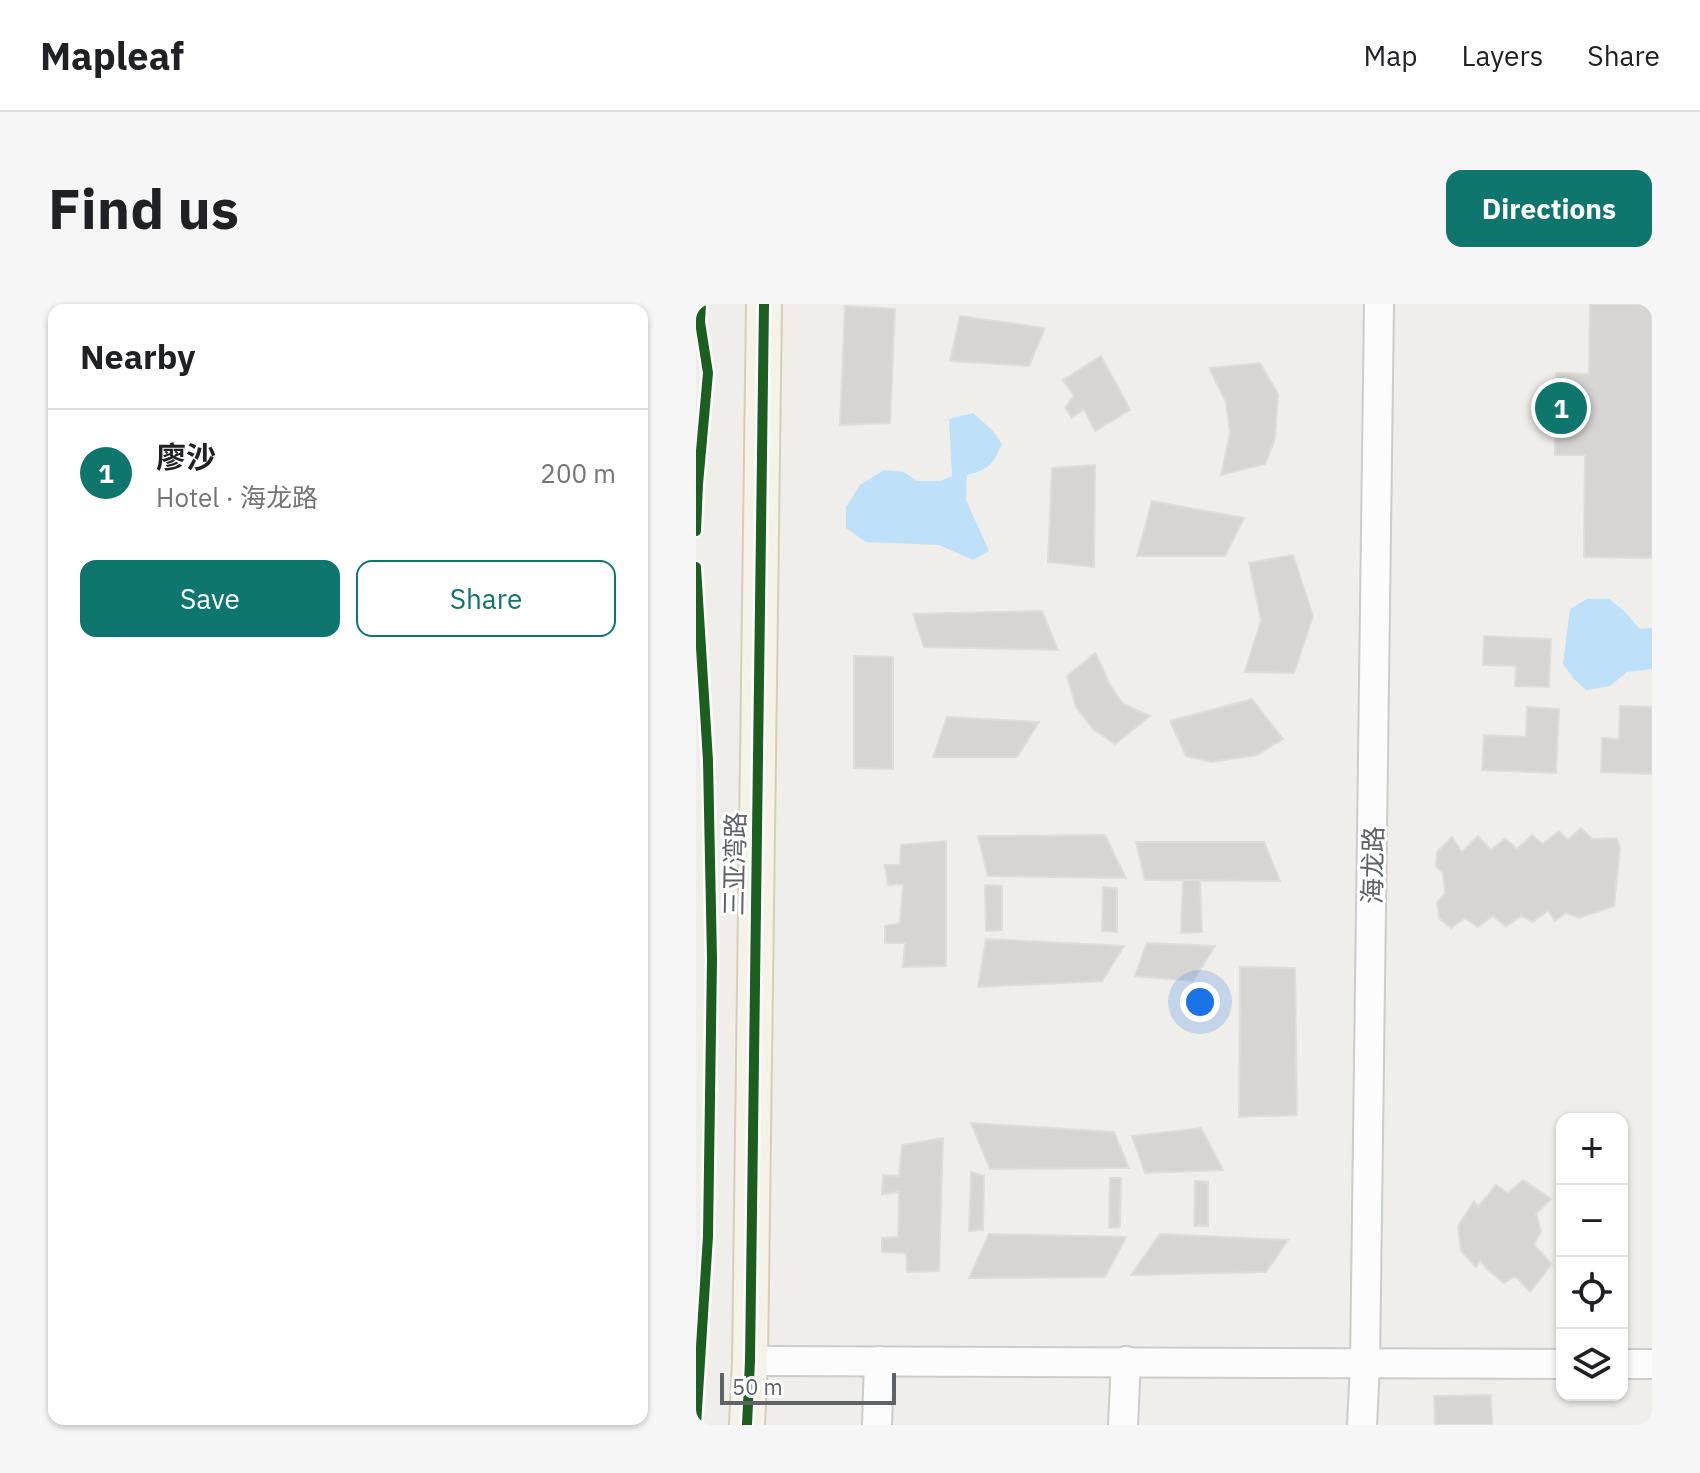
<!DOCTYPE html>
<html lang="en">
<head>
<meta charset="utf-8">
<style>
  :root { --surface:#fff; --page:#f6f6f6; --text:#202124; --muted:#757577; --line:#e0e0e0; --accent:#0f766e }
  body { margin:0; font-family:"IBM Plex Sans","Noto Sans SC",sans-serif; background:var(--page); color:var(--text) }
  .controls { position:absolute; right:24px; bottom:24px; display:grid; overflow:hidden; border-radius:16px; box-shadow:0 2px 6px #0004 }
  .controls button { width:72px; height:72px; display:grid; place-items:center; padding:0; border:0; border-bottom:2px solid var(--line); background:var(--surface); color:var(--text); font:40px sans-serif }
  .scale { position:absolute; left:24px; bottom:20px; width:176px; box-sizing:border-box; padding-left:8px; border:4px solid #5f6368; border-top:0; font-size:22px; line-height:28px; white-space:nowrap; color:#5f6368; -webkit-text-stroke:6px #fff; paint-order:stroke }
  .you { position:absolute; left:504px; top:698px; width:28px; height:28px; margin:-20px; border:6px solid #fff; border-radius:50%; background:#1a73e8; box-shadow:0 0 0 12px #1a73e833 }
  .badge { display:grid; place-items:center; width:52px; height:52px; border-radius:50%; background:var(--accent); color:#fff; font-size:26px; font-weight:700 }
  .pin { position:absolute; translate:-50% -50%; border:4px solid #fff; box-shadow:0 2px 8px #0006 }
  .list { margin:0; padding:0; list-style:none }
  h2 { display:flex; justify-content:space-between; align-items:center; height:104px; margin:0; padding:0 32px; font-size:34px }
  h2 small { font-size:26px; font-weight:400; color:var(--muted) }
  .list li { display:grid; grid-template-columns:52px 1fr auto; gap:24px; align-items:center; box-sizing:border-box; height:128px; padding:0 32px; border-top:2px solid var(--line) }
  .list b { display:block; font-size:30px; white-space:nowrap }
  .list p { margin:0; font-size:26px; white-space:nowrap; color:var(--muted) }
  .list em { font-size:26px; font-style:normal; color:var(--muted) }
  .actions { display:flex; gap:16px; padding:24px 32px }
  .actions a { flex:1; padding:18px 0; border:2px solid var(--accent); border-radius:16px; text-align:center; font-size:28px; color:var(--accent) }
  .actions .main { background:var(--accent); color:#fff }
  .icon { flex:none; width:44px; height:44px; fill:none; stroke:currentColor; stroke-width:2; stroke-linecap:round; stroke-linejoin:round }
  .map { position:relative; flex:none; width:956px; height:1121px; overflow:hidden; border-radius:16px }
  header { display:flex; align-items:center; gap:48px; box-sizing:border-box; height:112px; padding:0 40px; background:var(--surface); border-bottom:2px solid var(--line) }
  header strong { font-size:38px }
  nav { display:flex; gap:44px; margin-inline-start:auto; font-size:28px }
  .intro { display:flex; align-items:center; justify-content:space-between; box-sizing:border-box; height:192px; padding:0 48px }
  h1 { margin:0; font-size:56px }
  .button { padding:20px 36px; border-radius:16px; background:var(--accent); color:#fff; font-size:28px; font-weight:700 }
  main { display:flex; gap:48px; padding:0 48px }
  aside { flex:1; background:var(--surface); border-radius:16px; box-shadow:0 2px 6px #0004 }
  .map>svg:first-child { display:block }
  .water { fill:#bfe0f9 }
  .building { fill:#d6d5d3; stroke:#deddd9; stroke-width:2 }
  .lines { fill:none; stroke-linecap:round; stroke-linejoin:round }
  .minor-casing { stroke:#cbcccc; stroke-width:32 }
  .major-casing { stroke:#d7ceb8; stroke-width:38 }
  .minor { stroke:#fdfcfc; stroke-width:28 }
  .major { stroke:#f4f2e9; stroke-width:34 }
  .cycleway-casing { stroke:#fff; stroke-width:15 }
  .cycleway { stroke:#1b5e20; stroke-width:10 }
  .labels { text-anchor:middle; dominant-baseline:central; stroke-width:6; stroke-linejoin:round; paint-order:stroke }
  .street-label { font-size:26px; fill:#5f6368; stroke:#fff }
</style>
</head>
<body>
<header>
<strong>Mapleaf</strong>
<nav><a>Map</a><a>Layers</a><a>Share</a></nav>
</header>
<div class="intro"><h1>Find us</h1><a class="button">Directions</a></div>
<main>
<aside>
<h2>Nearby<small></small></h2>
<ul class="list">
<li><span class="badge">1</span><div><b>廖沙</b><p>Hotel · 海龙路</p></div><em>200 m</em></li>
</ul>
<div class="actions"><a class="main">Save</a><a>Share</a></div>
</aside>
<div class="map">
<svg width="956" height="1121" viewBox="0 0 956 1121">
  <rect width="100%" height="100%" fill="#efeeea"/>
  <g class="water">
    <path d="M 277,109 L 296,126 L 306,140 C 297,160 293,166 271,171 L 270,196 L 293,247 L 277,256 L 243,241 L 170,238 L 150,224 L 150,203 L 164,181 L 188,166 L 208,168 L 221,177 L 244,177 L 256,172 L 253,115 Z"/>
    <polygon points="891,295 913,295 927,306 944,325 956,324 956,365 931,368 914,382 890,386 878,375 867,360 874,305"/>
  </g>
  <g class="building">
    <polygon points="894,0 956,0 956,254 888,253 889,151 859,151 860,69 893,70"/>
    <polygon points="149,2 199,5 194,119 144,121"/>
    <polygon points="264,12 349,24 333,62 254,57"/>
    <polygon points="405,52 434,106 399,127 388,105 376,114 369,103 378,92 367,76"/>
    <polygon points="564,59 582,90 579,135 569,160 525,171 534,128 530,98 513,64"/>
    <polygon points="399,161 398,263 352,258 356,164"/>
    <polygon points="456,197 548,214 529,252 441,252"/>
    <polygon points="597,251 617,312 598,369 549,368 565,316 553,259"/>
    <polygon points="346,307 362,346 228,343 217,310"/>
    <polygon points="788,332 855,335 853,383 819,382 820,362 787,361"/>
    <polygon points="399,349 414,381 427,400 454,412 419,440 397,425 380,403 371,372"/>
    <polygon points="158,352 197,353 197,465 158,464"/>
    <polygon points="556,395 587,435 561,451 515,458 490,452 474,417"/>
    <polygon points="924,402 956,403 956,470 905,468 906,434 923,435"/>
    <polygon points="831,403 863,405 860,469 786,466 788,431 830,433"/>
    <polygon points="251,413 343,418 321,453 237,453"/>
    <polygon points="885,524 896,535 921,534 924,544 918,602 883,614 870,609 859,617 852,606 837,618 825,612 810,623 797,612 782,623 769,614 755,624 743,614 741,598 749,590 747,569 740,562 741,548 756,533 766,548 782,532 795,546 809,534 821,545 836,531 847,540 863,527 872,536"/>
    <polygon points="409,531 430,574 292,572 282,532"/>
    <polygon points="250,537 250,662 207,663 209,639 189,639 189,622 204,619 207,580 192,581 189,561 204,561 205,541"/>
    <polygon points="440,538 568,538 584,577 449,576"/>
    <polygon points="487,576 504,576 506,628 485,629"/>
    <polygon points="289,581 306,582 306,626 290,627"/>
    <polygon points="407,583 421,584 421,628 406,627"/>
    <polygon points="290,635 428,642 406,677 282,683"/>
    <polygon points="451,639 519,642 497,677 439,672"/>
    <polygon points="544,663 599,664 601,811 543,813"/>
    <polygon points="275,819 418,828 433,864 294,865"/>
    <polygon points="505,824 527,866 449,869 436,832"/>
    <polygon points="247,834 243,967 211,968 210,949 186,948 186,934 202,933 203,888 186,890 187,871 203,872 206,841"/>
    <polygon points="275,868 288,872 287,926 273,927"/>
    <polygon points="414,874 425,874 424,923 413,924"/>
    <polygon points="827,876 855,895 840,910 845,927 838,941 856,960 834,988 819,972 808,979 791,965 784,956 780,963 765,947 762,922 778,897 782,903 800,881 812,889"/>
    <polygon points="499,877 512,878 512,922 498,922"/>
    <polygon points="293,930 430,933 409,973 273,974"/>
    <polygon points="464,930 592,936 570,968 435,971"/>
    <polygon points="795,1091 796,1121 739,1121 738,1092"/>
  </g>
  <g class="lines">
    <g class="minor-casing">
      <g id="minor">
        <polyline points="54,1057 866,1060"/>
        <polyline points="926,1060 956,1060"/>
        <polyline points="181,1121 183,1057"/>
        <polyline points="427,1121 430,1057"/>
        <polyline points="666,1121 669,1060 683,0"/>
      </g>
    </g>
    <g class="major-casing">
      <polyline id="major" points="51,1121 54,1057 68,0"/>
    </g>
    <use href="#minor" class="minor"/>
    <use href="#major" class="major"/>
    <g class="cycleway-casing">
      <g id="cycleway">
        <polyline points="0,227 2,180 12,69 4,18 5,0"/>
        <polyline points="0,263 12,457 16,655 12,932 0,1121"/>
        <polyline points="51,1121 54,1057 68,0"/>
      </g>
    </g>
    <use href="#cycleway" class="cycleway"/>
  </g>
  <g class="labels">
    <g class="street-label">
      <text transform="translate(38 560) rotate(-89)">三亚湾路</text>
      <text transform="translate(676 561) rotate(-89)">海龙路</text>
    </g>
  </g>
</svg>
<div class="controls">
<button>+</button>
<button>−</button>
<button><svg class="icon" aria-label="locate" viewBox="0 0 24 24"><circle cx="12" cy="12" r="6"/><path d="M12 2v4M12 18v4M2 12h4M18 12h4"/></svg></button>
<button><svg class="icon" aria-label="layers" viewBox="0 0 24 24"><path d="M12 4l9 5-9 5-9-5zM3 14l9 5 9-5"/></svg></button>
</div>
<div class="scale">50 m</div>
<div class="you"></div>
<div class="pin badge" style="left:865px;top:104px">1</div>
</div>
</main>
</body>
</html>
